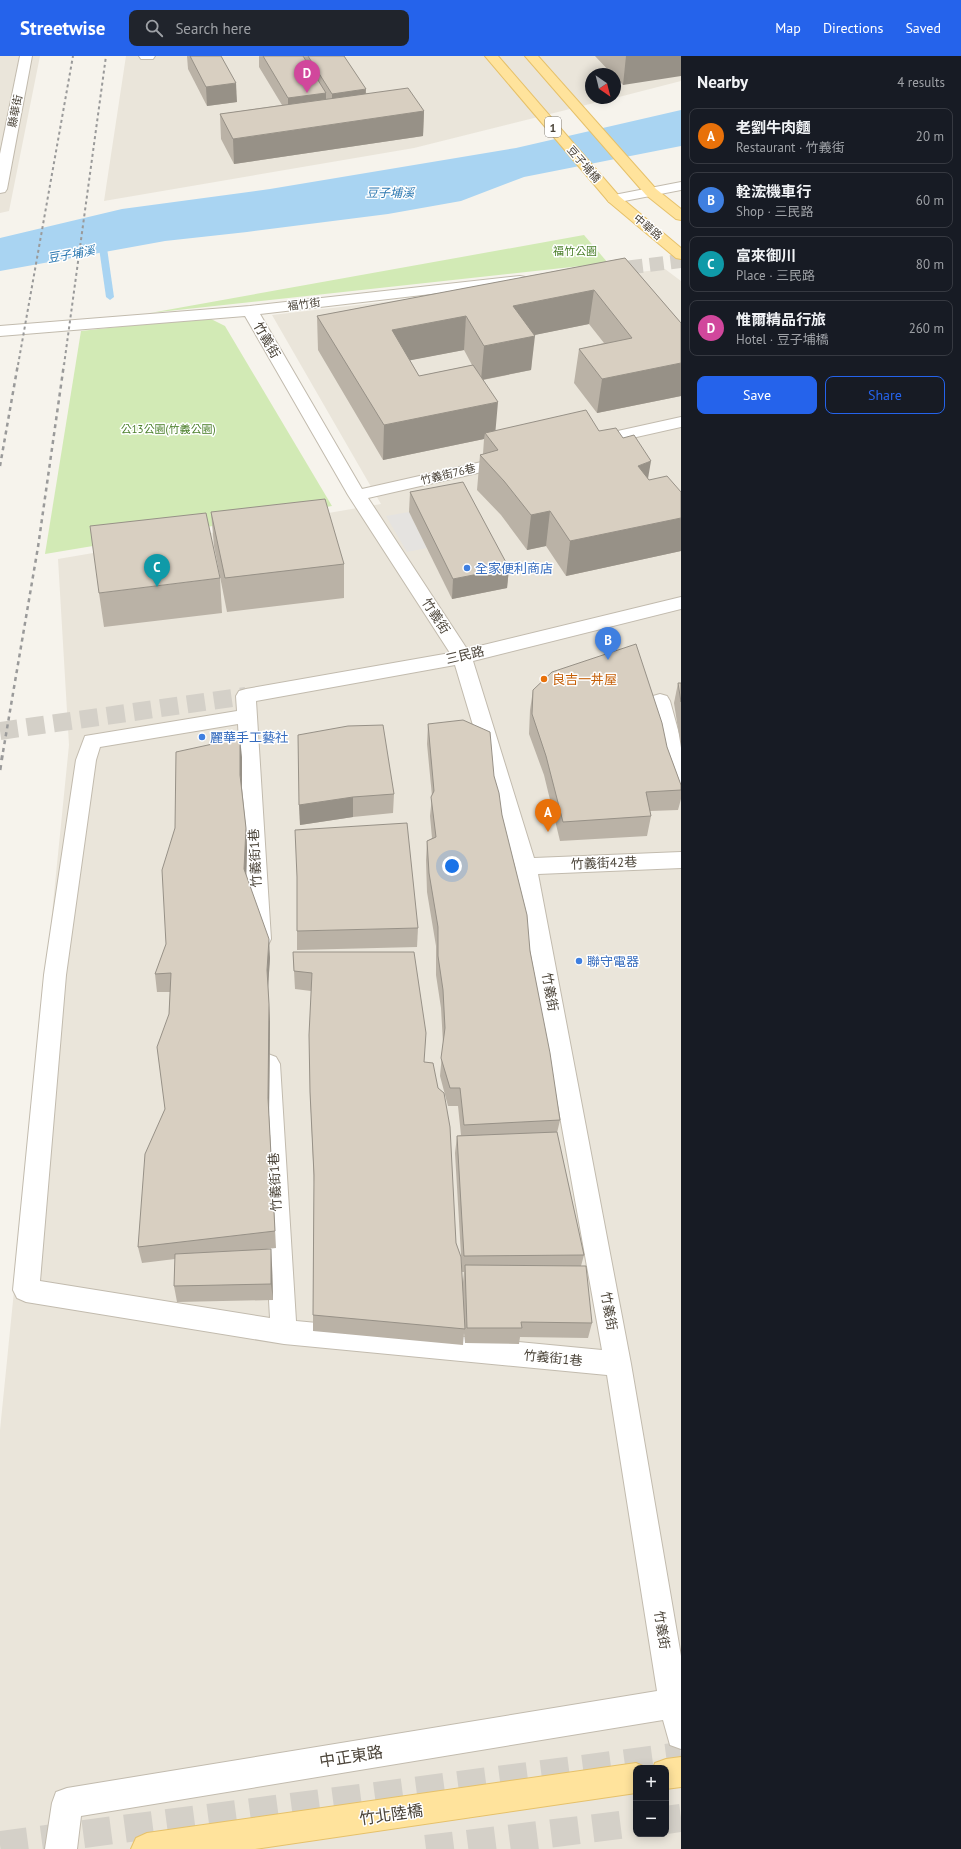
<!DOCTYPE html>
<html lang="en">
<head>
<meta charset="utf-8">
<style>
  :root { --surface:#171b24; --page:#20242c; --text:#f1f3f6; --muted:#9ea1a6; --line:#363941; --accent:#2563eb }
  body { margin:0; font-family:"PT Sans","Noto Sans TC",sans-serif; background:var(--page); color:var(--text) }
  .controls { position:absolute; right:12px; bottom:12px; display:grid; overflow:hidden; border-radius:8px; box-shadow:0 2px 10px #0003 }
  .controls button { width:36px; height:36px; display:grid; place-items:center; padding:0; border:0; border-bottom:1px solid var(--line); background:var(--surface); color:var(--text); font:20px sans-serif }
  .compass { position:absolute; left:585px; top:12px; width:36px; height:36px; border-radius:50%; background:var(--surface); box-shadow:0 2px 10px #0003; rotate:145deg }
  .you { position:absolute; left:452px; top:810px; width:14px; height:14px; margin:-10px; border:3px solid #fff; border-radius:50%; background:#1a73e8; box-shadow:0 0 0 6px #1a73e833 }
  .badge { display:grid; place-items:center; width:26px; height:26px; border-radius:50%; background:var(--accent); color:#fff; font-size:13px; font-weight:700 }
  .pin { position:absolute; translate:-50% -33px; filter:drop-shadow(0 1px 2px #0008) }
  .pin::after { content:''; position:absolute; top:21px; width:14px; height:12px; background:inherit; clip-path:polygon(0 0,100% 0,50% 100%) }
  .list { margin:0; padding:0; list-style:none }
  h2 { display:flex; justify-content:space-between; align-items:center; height:52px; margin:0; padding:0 16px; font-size:17px }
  h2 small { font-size:13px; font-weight:400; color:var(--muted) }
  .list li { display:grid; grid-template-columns:26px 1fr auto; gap:12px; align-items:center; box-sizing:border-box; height:56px; margin:0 8px 8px; padding:0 8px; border:1px solid var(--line); border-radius:8px }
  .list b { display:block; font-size:15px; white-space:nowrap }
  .list p { margin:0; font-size:13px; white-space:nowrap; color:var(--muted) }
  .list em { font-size:13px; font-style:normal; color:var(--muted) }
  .actions { display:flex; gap:8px; padding:12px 16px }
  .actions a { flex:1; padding:9px 0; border:1px solid var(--accent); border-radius:8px; text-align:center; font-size:14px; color:var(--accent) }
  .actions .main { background:var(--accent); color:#fff }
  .icon { flex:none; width:22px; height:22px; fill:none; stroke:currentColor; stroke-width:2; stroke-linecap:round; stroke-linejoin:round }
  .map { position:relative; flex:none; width:681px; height:1793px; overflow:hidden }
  header { display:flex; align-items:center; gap:24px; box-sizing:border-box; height:56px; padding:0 20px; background:var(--accent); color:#fff }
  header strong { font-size:19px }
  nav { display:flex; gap:22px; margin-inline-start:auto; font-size:14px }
  .search { width:280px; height:36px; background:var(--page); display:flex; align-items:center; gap:10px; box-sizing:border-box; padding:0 14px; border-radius:8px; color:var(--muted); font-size:15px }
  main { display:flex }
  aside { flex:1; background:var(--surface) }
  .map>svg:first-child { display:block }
  .residential { fill:#eae5da; fill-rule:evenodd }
  .green { fill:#d2eab5 }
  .parking { fill:#e5e3e0 }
  .water { fill:#a9d4f2 }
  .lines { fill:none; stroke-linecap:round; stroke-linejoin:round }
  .stream { fill:#a9d4f2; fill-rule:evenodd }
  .minor-tunnel-far2 { stroke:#d4d0c8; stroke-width:14; stroke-dasharray:14 7; stroke-linecap:butt }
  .minor-tunnel-far1 { stroke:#d4d0c8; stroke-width:18; stroke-dasharray:18 9; stroke-linecap:butt }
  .minor-tunnel { stroke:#d4d0c8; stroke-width:28; stroke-dasharray:28 14; stroke-linecap:butt }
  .minor-casing { stroke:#c2bbae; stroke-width:2 }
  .major-casing { stroke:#e6c16a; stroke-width:2 }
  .minor { fill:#fff; fill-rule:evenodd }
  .major { fill:#ffe39c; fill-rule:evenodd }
  .rail-far2 { stroke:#9a9a9a; stroke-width:2; stroke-dasharray:3 3; stroke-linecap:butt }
  .rail-far1 { stroke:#9a9a9a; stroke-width:2.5; stroke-dasharray:4 4; stroke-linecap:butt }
  .rail { stroke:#9a9a9a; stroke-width:3; stroke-dasharray:5 5; stroke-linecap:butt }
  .wall { fill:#bab2a6; fill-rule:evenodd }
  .shaded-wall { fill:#979187 }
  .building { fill:#d8cfc1; stroke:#979187 }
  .shop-dot { fill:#3f7fe0; stroke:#fff; stroke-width:1.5 }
  .food-dot { fill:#e8710a; stroke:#fff; stroke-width:1.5 }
  .labels { text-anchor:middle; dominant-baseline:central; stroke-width:3; stroke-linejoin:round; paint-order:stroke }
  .far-street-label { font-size:11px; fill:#4b4439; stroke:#fff }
  .far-park-label { font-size:11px; fill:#4a7f2a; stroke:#fff }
  .shield { fill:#fff; stroke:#817c74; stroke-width:1 }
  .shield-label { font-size:12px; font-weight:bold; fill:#4b4439 }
  .far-water-label { font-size:12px; font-style:italic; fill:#2e7ab2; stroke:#fff }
  .street-label { font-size:13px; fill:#4b4439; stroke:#fff }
  .shop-label { font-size:13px; fill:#366cbe; stroke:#fff; text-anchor:start }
  .food-label { font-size:13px; fill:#c56008; stroke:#fff; text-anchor:start }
  .near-street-label { font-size:16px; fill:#4b4439; stroke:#fff }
</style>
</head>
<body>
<header>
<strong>Streetwise</strong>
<div class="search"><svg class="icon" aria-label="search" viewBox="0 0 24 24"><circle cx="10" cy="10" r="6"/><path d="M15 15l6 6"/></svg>Search here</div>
<nav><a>Map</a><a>Directions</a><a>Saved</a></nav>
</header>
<main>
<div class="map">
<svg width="681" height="1793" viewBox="0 0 681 1793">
  <rect width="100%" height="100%" fill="#f6f3ec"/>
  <g class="residential">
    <polygon points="0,0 40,0 9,155 0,157"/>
    <polygon points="126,0 681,0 681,25 615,42 615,18 591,18 591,42 614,42 414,92 104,145"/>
    <path d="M 665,213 L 681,225 L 681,1793 L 0,1793 L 0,1374 L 69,689 L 58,503 L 381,448 L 272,259 ZM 636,1712 L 666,1712 L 666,1778 L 636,1778 Z"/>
  </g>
  <g class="green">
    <polygon points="584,179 608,207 150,257"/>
    <polygon points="207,261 225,270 332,450 45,498 81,275"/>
  </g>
  <polygon class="parking" points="409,456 427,492 407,496 386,460"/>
  <polygon class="water" points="681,54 681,90 524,121 461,145 388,158 247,176 165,185 0,215 0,182 122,153 270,133 516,92"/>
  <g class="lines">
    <polygon class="stream" points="103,189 107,192 114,241 110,244 106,241 99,192"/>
    <polyline class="minor-tunnel-far2" points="608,214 681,205"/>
    <polyline class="minor-tunnel-far1" points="0,675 246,640"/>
    <g class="minor-tunnel">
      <polyline points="666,1764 681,1762"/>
      <polyline points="0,1789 681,1700"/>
      <polyline points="426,1793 636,1767"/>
    </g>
    <g class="minor-casing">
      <g id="minor">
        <polygon points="20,0 32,0 7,133 5,136 0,137 0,98"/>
        <polygon points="139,0 155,0 153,3 141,3"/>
        <polygon points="681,126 681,134 614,147 609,146 607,143 609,140 614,139"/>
        <path d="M 520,220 L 525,221 L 527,224 L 525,227 L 260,258 L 362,433 L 508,400 L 514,401 L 516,405 L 514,409 L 508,410 L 368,442 L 467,593 L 681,541 L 681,553 L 473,605 L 534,802 L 681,796 L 681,812 L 538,818 L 631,1308 L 681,1600 L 681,1693 L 670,1689 L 663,1664 L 81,1760 L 77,1793 L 45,1793 L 52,1747 L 56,1736 L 67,1732 L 657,1635 L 607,1319 L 284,1288 L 26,1246 L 17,1242 L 13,1234 L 44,919 L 76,704 L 85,680 L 237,655 L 236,640 L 239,635 L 246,633 L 450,597 L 348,439 L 245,260 L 0,280 L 0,270 L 250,250 ZM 455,609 L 515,810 L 602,1294 L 296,1265 L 280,1008 L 276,1001 L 268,998 L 260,1001 L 256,1008 L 270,1262 L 40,1225 L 66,919 L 96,704 L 100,691 L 238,668 L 249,883 L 252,889 L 260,892 L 268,889 L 271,883 L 256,645 Z"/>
        <polygon points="681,361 681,371 592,391 586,390 584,386 586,382"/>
        <polygon points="660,638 667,640 670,645 681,685 681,728 674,726 671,721 650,645 653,640"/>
      </g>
    </g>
    <g class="major-casing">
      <g id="major">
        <polygon points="485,0 498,0 619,140 681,192 681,203 676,202 609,146"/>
        <polygon points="525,0 538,0 656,133 681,153 681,164 676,163 646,139"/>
        <polygon points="681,1701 681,1731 666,1733 666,1712 653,1712 655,1707 666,1703"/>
        <polygon points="636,1707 647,1712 636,1712 636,1737 255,1793 131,1793 136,1782 147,1777"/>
      </g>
    </g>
    <use href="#minor" class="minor"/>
    <use href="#major" class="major"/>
    <g class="rail-far2">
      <polyline points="18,309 73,0"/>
      <polyline points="64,309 106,0"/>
    </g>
    <g class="rail-far1">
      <polyline points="0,410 18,308"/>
      <polyline points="3,696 38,491 64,308"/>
    </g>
    <polyline class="rail" points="0,714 3,695"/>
  </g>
  <g class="wall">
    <polygon points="187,0 221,0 237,46 207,50 188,13"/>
    <polygon points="259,0 344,0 366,37 424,55 423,80 234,108 221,83 220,58 282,49 259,11"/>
    <polygon points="595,0 681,0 623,29 615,21 615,18 612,18"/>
    <path d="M 625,202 L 681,267 L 681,340 L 597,357 L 574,327 L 579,293 L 604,287 L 589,268 L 534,279 L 531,314 L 483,324 L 495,374 L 599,375 L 649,424 L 681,436 L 681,495 L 566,520 L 546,490 L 527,494 L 501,459 L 477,434 L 480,399 L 483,398 L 484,383 L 383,404 L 318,294 L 317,260 ZM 464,294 L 472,309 L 419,320 L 410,304 Z"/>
    <polygon points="410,436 509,512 507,532 452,543 409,456"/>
    <polygon points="211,456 344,508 344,542 227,556 214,490"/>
    <polygon points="220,522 222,557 104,571 99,537"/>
    <polygon points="678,627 681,627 681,692 674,647"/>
    <polygon points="533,634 667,691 681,729 681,743 678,754 650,755 651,760 647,780 560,785 544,719 529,678 530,654"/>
    <polygon points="428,668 494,720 530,895 560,1064 557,1077 584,1199 581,1210 592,1267 588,1282 520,1281 519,1288 465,1287 464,1277 463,1289 313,1275 313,1259 314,1128 310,1036 311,935 295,933 293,896 424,1006 463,1226 464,1216 462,1216 455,1097 457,1080 461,1079 458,1050 448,1050 440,1020 443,987 441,952 436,919 436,890 427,836 426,804 427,785 432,782 430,760 432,740 427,688"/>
    <polygon points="298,679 394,738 393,757 353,761 300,769"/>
    <polygon points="242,701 242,732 246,772 247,791 246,819 270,902 268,930 270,966 269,1059 276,1192 258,1194 272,1209 273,1244 177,1246 174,1230 175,1203 142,1207 138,1191 165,1053 170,936 157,936 155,918"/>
    <polygon points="418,872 417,891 297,894 297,875"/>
  </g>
  <g class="shaded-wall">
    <polygon points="626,0 681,0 681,20 623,29"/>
    <polygon points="236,27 237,46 207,50 206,31"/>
    <polygon points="366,33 365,51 332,56 332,38"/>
    <polygon points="326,37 326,56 288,61 288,42"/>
    <polygon points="424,55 423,80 234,108 233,83"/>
    <polygon points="594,234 589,268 510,284 513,250"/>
    <polygon points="466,260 464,294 391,308 392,274"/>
    <polygon points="535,280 531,314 481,324 484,290"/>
    <polygon points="681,307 681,340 597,357 602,323"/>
    <polygon points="498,346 495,380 485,377 484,383 383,404 384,369"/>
    <polygon points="651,405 645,440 638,410"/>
    <polygon points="550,455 546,490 527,494 531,459"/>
    <polygon points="681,462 681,495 566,520 570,485"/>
    <polygon points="509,512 507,532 452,543 453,523"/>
    <polygon points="240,682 242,701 242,739 240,719"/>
    <polygon points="353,741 353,761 300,769 299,749"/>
    <polygon points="246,772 247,791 246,832 244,813"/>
    <polygon points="269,883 270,902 268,932 267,914"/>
    <polygon points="269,948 270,966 269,1059 276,1192 268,1042"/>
    <polygon points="271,1193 272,1209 273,1244 271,1228"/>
  </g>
  <g class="building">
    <polygon points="190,0 221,0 236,27 206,31"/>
    <polygon points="263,0 303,0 326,37 288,42"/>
    <polygon points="308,0 344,0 366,33 332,38"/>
    <polygon points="408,32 424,55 233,83 220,58"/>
    <polygon points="625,202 681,267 681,307 602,323 579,293 632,282 594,234 513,250 535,280 484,290 466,260 392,274 419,320 473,309 498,346 384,369 317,260"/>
    <polygon points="586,354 599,375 616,372 623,382 634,379 651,405 638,410 649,424 667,420 681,436 681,462 570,485 550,455 531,459 504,425 480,399 498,394 485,377"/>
    <polygon points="463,426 509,512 453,523 410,436"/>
    <polygon points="325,443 344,508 225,522 211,456"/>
    <polygon points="206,457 220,522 99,537 90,470"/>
    <polygon points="636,588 662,667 667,691 681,729 681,734 646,736 651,760 563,766 546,700 532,658 533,634 552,616"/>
    <polygon points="678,627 681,627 681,646"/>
    <polygon points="463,664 490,676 494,720 499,737 502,759 527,859 530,895 550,997 560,1064 464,1069 460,1032 450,1032 441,1002 445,972 443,934 438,900 438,871 429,817 427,785 436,781 431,741 434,735 428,668"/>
    <polygon points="383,669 394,738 353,741 299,749 298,679 348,670"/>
    <polygon points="240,682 240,719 246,772 244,813 269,883 267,914 269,948 268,1042 275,1175 138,1191 145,1098 165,1053 157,991 169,958 171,917 155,918 166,888 162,814 175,772 176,696"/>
    <polygon points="407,767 418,872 297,875 297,821 295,774"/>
    <polygon points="293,896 414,896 426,977 424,1006 433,1007 438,1032 444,1037 450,1071 456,1187 461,1201 465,1273 313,1259 314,1119 310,1036 309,979 312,917 294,915"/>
    <polygon points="557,1076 584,1199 464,1200 457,1080"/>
    <polygon points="271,1193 271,1228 174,1230 175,1198"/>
    <polygon points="465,1209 586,1210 592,1267 521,1266 522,1272 467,1272"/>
  </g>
  <g class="shop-dot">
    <circle cx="467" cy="512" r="4"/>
    <circle cx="202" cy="681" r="4"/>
    <circle cx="579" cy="905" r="4"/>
  </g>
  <circle class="food-dot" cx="544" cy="623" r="4"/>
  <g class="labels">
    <g class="far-street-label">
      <text transform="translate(15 55) rotate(-79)">縣華街</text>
      <text transform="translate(584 108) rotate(49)">豆子埔橋</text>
      <text transform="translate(648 171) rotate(40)">中華路</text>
      <text transform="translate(304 248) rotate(-7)">福竹街</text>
      <text transform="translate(448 418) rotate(-13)">竹義街76巷</text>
    </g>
    <g class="far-park-label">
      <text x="575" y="195">福竹公園</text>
      <text x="168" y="373">公13公園(竹義公園)</text>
    </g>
    <rect class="shield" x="545" y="61" width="16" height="20" rx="3"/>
    <g class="shield-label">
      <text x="553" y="71">1</text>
    </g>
    <g class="far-water-label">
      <text x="390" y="136">豆子埔溪</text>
      <text transform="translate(71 198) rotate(-10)">豆子埔溪</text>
    </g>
    <g class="street-label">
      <text transform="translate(267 284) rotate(60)">竹義街</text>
      <text transform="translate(436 560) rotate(57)">竹義街</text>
      <text transform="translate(465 599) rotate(-13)">三民路</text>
      <text transform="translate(255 802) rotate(-93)">竹義街1巷</text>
      <text transform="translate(604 807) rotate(-2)">竹義街42巷</text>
      <text transform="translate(550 936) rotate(80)">竹義街</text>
      <text transform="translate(275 1126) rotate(-93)">竹義街1巷</text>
      <text transform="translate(609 1255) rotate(80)">竹義街</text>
      <text transform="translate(553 1302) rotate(6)">竹義街1巷</text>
      <text transform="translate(662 1574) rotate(81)">竹義街</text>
    </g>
    <g class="shop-label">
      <text x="475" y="512">全家便利商店</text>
      <text x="210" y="681">麗華手工藝社</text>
      <text x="587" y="905">聯守電器</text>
    </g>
    <g class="food-label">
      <text x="552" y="623">良吉一丼屋</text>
    </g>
    <g class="near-street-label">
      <text transform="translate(351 1700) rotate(-9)">中正東路</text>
      <text transform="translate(391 1758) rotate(-8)">竹北陸橋</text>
    </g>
  </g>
</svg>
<div class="controls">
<button>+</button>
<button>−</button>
</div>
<svg class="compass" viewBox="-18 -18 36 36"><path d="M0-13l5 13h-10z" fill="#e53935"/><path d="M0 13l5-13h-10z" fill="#9ea1a6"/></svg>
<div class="you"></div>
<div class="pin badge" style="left:548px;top:776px;background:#e8710a">A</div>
<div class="pin badge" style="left:608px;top:604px;background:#3f7fe0">B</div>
<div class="pin badge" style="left:157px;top:531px;background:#0f9aa8">C</div>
<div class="pin badge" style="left:307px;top:37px;background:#d1479c">D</div>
</div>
<aside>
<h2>Nearby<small>4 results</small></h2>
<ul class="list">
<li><span class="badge" style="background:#e8710a">A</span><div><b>老劉牛肉麵</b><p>Restaurant · 竹義街</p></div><em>20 m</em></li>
<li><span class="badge" style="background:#3f7fe0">B</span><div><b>輇浤機車行</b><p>Shop · 三民路</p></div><em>60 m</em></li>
<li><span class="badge" style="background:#0f9aa8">C</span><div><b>富來御川</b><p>Place · 三民路</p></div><em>80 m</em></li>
<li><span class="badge" style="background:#d1479c">D</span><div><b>惟爾精品行旅</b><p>Hotel · 豆子埔橋</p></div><em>260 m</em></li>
</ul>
<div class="actions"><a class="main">Save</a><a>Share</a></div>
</aside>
</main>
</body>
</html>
